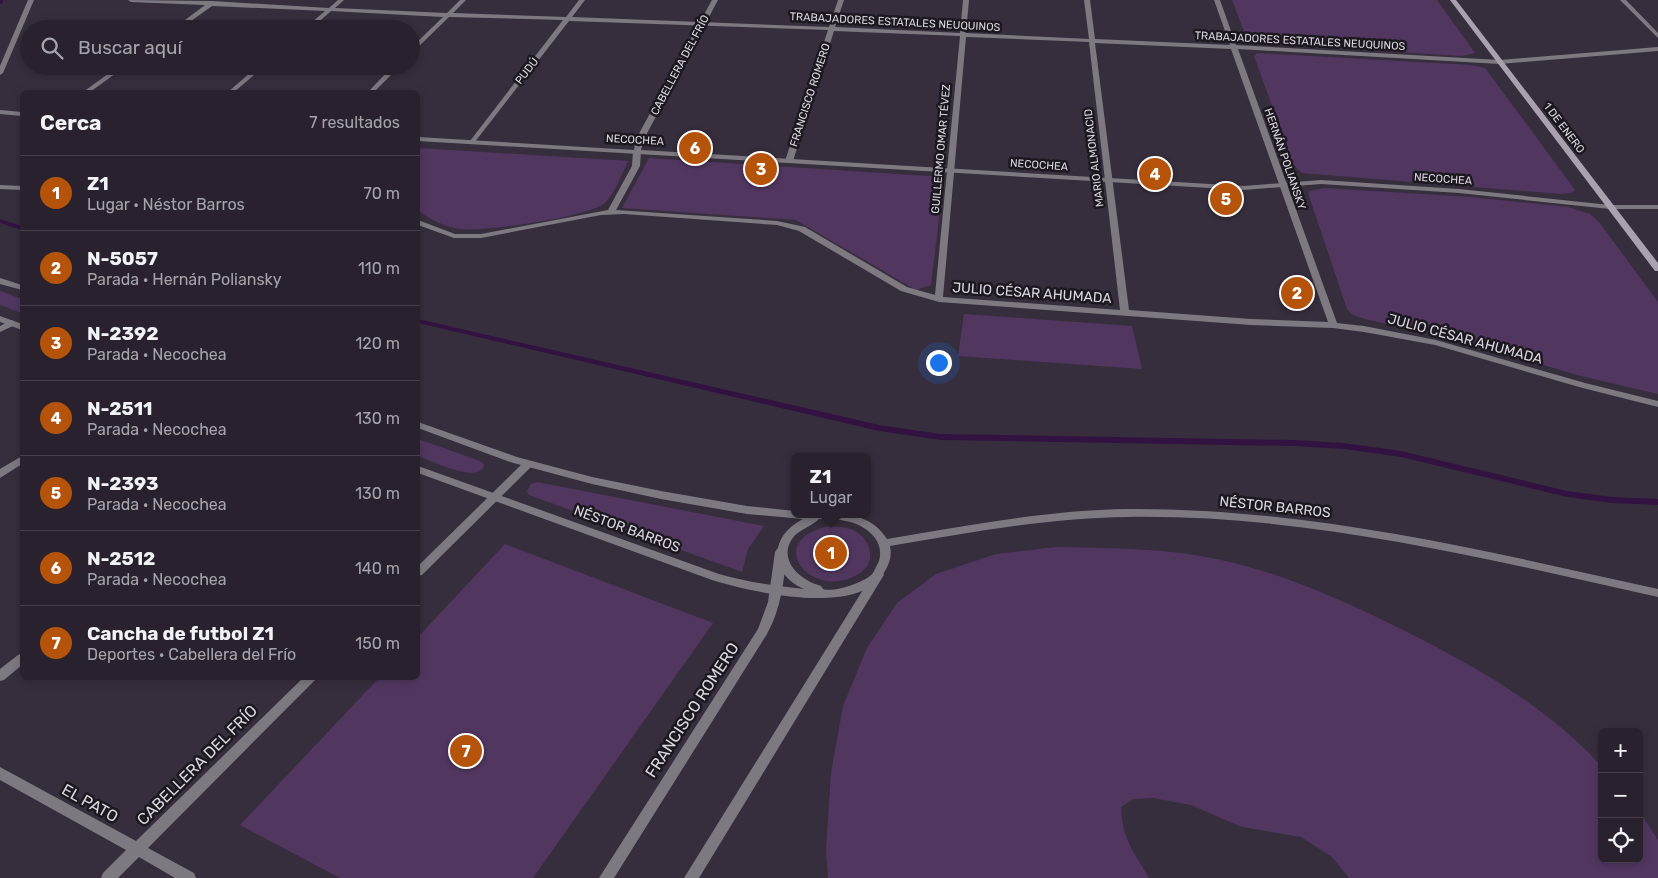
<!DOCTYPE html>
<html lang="es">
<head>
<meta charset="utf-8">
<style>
  :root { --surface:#29222e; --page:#352f3a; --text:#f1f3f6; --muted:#a5a4aa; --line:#453f4a; --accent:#b45309 }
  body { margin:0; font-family:Rubik,sans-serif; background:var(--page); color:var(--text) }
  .controls { position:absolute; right:15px; bottom:15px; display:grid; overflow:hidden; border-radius:8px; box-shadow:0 2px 8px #0003 }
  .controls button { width:45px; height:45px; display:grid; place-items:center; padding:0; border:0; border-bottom:1px solid var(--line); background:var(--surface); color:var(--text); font:25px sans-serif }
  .you { position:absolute; left:938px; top:362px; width:18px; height:18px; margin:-12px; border:4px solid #fff; border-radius:50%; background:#1a73e8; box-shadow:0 0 0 8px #1a73e833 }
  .badge { display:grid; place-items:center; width:32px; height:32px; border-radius:50%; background:var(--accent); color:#fff; font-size:16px; font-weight:700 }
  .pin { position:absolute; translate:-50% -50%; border:2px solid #fff; box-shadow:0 1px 5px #0006 }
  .popup { position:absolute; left:791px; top:453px; width:80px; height:65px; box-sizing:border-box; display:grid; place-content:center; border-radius:8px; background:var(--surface); filter:drop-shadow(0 1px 4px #0005); font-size:16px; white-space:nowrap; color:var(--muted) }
  .popup b { font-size:19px; color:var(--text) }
  .popup::after { content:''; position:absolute; left:50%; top:100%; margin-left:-10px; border:10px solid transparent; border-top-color:var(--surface) }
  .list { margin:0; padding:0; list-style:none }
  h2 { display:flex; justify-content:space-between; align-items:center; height:65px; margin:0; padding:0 20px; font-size:21px }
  h2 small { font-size:16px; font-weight:400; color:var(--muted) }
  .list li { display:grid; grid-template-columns:32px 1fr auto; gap:15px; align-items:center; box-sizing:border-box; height:75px; padding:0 20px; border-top:1px solid var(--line) }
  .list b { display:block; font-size:19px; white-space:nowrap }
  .list p { margin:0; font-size:16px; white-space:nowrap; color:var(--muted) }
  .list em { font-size:16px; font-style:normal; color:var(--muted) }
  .icon { flex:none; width:28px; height:28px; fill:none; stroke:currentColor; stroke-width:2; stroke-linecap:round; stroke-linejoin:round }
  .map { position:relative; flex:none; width:1658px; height:878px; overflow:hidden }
  .search { position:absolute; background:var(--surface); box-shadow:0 2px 8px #0003; left:20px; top:20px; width:400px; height:55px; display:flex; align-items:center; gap:12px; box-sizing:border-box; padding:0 18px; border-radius:28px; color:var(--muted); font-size:19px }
  .panel { position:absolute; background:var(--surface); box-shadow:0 2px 8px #0003; left:20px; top:90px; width:400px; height:590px; border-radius:8px }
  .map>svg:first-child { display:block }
  .green { fill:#513760 }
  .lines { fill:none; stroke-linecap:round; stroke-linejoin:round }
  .stream { fill:#321241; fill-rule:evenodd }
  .minor { fill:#7e7981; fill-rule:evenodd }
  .tertiary { fill:#7e7981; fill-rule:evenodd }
  .secondary { fill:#a9a1ae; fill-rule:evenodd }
  .labels { text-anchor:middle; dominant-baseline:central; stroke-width:5; stroke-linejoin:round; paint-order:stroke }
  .far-street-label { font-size:11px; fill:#dcd6e0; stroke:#1c181f }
  .street-label { font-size:14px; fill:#dcd6e0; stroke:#1c181f }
  .near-street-label { font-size:16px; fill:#dcd6e0; stroke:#1c181f }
</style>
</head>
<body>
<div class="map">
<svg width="1658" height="878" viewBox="0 0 1658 878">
  <rect width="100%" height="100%" fill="#372e3d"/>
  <g class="green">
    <polygon points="1232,0 1437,0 1475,53 1462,56 1253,43 1247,39"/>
    <polygon points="1257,53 1471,65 1485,68 1575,190 1571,193 1561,194 1302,173 1294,166 1254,56"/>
    <path d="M 418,148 L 628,161 C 622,174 616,191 606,202 C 591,217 483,232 460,229 C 444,227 431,219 418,211 Z"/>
    <polygon points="649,158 944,177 931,285 916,290 796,220 622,208"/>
    <polygon points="1324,188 1471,197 1568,207 1590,214 1599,222 1658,302 1658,394 1577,375 1455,339 1365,319 1353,315 1347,309 1309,196 1309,191"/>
    <polygon points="0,291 22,299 22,313 0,305"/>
    <polygon points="964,314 1132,326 1142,369 958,356"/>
    <path d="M 418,439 L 480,461 L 484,464 C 482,486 430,460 418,456 Z"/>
    <polygon points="538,482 542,483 764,526 748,549 742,572 529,495 527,491 531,484"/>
    <path d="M 830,526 C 838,527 845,527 853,530 C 870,538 878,561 860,573 C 813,604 760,540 830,526 Z"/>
    <polygon points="505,544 713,623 533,878 340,878 240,825 379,678 418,678 418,637"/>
    <path d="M 1056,547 C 1100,548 1144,548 1188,554 C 1264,565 1329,594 1397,627 C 1468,662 1549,707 1602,767 L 1602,859 L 1639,859 L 1639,811 L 1658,840 L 1658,878 L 1349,878 L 1332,857 L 1301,837 L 1242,827 L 1191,805 L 1153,798 L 1133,799 L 1121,807 C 1122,839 1134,852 1149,878 L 828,878 L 826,850 L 831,773 L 843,706 L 867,648 L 897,603 L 936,574 L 996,554 Z"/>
  </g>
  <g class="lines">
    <g class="stream">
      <polygon points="0,0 3,0 2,4 0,4"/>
      <polygon points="0,219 22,226 22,230 0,223"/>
      <polygon points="418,319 879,425 941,434 1294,440 1344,443 1401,451 1567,491 1612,497 1658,499 1658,505 1612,503 1567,497 1401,457 1344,449 1294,446 941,440 879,431 418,323"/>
    </g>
    <g class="minor">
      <path d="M 128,0 L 212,1 L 329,8 L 338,0 L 344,0 L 335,8 L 447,13 L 460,0 L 466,0 L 453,13 L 566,17 L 579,0 L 585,0 L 572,17 L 829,27 L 838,0 L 844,0 L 835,27 L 960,33 L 963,0 L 969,0 L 966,33 L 1089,39 L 1084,0 L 1090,0 L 1095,39 L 1230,45 L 1214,0 L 1220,0 L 1236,45 L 1500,60 L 1658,47 L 1658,51 L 1500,64 L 1238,49 L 1337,323 L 1364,326 L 1436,340 L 1585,383 L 1658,401 L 1658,407 L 1579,387 L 1435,345 L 1364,332 L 1333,328 L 1251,325 L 939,302 L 901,291 L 799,231 L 777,225 L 624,214 L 601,215 L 481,238 L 454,238 L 418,225 L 418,220 L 455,234 L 481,234 L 608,210 L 632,166 L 633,151 L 637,149 L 641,151 L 640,166 L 616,210 L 777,221 L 805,227 L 907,287 L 935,295 L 960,36 L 834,31 L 793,161 L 789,163 L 785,161 L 828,30 L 569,21 L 474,143 L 472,144 L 468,142 L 470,141 L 563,20 L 449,17 L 411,54 L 411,48 L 443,17 L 331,11 L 311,29 L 304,29 L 325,11 L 212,6 L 180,29 L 173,29 L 205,5 L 131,2 ZM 966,37 L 1089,42 L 1120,310 L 943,297 ZM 1095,43 L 1231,49 L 1328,322 L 1251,319 L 1129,310 Z"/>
      <polygon points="1620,0 1626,0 1658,33 1658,38"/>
      <polygon points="119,66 126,66 90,92 83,92"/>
      <polygon points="258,66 265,66 234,92 228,92"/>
      <polygon points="393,66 400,66 374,92 368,92"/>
      <polygon points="0,185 22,186 22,190 0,189"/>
      <polygon points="12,320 16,323 15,325 0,332 0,326"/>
      <polygon points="22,456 22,464 0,478 0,469"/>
      <polygon points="528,461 533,464 532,466 422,575 418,576 418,566 524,462"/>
      <path d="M 781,548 L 785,549 L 787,552 C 784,581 781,609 767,634 L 614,878 L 599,878 L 758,629 L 768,602 L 775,552 L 777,549 Z"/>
      <polygon points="878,571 882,572 884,575 882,578 699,878 684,878 874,572"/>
      <polygon points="22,653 22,665 4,680 0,681 0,669 18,655"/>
      <polygon points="303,678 317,678 148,848 194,873 196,878 175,878 139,857 118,878 101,878 103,873 126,850 0,780 0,767 136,841"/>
    </g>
    <g class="tertiary">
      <polygon points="28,0 34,0 3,73 0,75 0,66"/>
      <polygon points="712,0 718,0 644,139 641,150 1244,186 1321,180 1459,189 1610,205 1658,205 1658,209 1610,209 1459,193 1321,184 1244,190 418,141 418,137 634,150 636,139"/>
      <polygon points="0,110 22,112 22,116 0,114"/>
      <polygon points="0,278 22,285 22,290 0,284"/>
      <polygon points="0,316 22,324 22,330 0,322"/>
      <path d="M 418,422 L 517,457 L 592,477 L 661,491 L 747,506 L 795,511 L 795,514 C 827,514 867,507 887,539 C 966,526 1047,510 1128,509 C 1309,508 1482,550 1658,589 L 1658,597 C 1483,558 1307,514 1126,517 C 1047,518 968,533 890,546 C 892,556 890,562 885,571 C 861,618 751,592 712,580 L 418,473 L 418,466 L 719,574 C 747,582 775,586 804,589 C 768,573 769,536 803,519 L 747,514 L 661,499 L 592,484 L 510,462 L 418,428 ZM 819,519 C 839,519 861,520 875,538 C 880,544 882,555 878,563 C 876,566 875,570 873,573 C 866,582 834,593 823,589 C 822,588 822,587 821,586 C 816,584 811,583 807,580 C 792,572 781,555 792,539 C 799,529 811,527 819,519 Z"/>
    </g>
    <polygon class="secondary" points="1450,0 1456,0 1658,263 1658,271 1655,271"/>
  </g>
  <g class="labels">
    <g class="far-street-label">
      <text transform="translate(895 22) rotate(3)">TRABAJADORES ESTATALES NEUQUINOS</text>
      <text transform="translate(1300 41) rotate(3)">TRABAJADORES ESTATALES NEUQUINOS</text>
      <text transform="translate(680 65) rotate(-62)">CABELLERA DEL FRÍO</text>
      <text transform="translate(527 71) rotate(-52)">PUDÚ</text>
      <text transform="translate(810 95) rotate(-72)">FRANCISCO ROMERO</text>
      <text transform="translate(1564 128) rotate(53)">1 DE ENERO</text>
      <text transform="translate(635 140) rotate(3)">NECOCHEA</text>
      <text transform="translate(941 149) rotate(-85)">GUILLERMO OMAR TÉVEZ</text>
      <text transform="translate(1094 158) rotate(-97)">MARIO ALMONACID</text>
      <text transform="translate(1285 159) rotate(71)">HERNÁN POLIANSKY</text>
      <text transform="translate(1039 165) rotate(4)">NECOCHEA</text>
      <text transform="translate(1443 179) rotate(4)">NECOCHEA</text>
    </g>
    <g class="street-label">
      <text transform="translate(1032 293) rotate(4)">JULIO CÉSAR AHUMADA</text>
      <text transform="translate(1465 339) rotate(15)">JULIO CÉSAR AHUMADA</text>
      <text transform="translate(1275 507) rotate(6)">NÉSTOR BARROS</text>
      <text transform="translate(627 529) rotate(20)">NÉSTOR BARROS</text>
    </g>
    <g class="near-street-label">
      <text transform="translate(692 710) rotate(-57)">FRANCISCO ROMERO</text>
      <text transform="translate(197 765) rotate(-45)">CABELLERA DEL FRÍO</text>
      <text transform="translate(90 803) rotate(29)">EL PATO</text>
    </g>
  </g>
</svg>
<div class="controls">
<button>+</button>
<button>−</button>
<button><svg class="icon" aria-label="locate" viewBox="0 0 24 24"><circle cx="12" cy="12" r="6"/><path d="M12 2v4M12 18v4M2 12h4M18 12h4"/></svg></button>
</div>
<div class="you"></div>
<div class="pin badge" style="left:831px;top:553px">1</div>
<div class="popup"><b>Z1</b>Lugar</div>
<div class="pin badge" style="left:1297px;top:293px">2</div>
<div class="pin badge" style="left:761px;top:169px">3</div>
<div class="pin badge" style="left:1155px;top:174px">4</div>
<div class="pin badge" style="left:1226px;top:199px">5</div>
<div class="pin badge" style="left:695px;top:148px">6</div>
<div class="pin badge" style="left:466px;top:751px">7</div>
<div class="search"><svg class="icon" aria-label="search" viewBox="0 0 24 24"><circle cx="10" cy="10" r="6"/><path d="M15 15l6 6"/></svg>Buscar aquí</div>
<section class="panel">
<h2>Cerca<small>7 resultados</small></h2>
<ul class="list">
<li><span class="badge">1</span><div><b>Z1</b><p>Lugar · Néstor Barros</p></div><em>70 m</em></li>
<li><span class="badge">2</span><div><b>N-5057</b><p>Parada · Hernán Poliansky</p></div><em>110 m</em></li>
<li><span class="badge">3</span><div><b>N-2392</b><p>Parada · Necochea</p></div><em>120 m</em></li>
<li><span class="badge">4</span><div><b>N-2511</b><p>Parada · Necochea</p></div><em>130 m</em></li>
<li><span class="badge">5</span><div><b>N-2393</b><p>Parada · Necochea</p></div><em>130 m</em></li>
<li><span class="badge">6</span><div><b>N-2512</b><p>Parada · Necochea</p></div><em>140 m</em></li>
<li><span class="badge">7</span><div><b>Cancha de futbol Z1</b><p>Deportes · Cabellera del Frío</p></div><em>150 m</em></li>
</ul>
</section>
</div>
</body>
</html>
